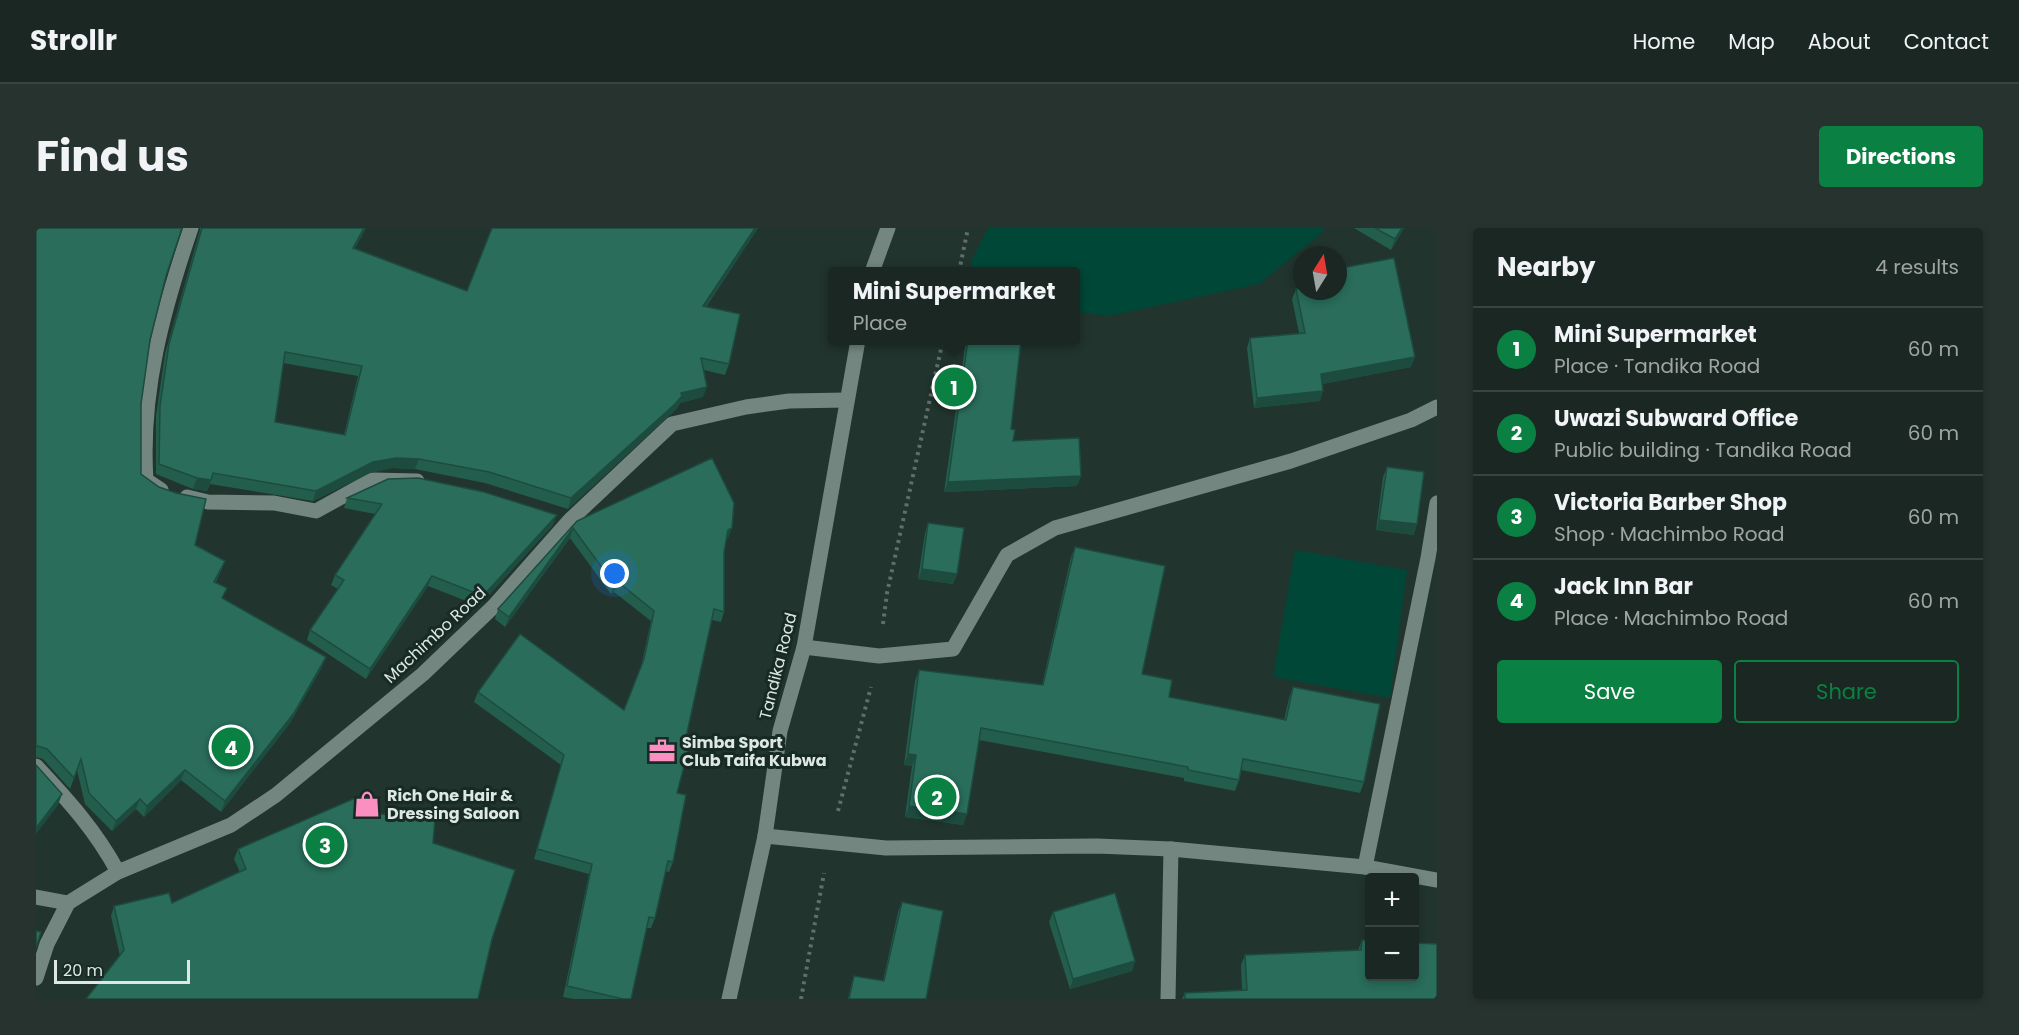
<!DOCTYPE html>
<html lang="en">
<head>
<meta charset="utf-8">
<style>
  :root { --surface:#1a2722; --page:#27332f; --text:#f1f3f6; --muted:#9fa5a5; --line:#384440; --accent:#0b8043 }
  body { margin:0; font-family:Poppins,sans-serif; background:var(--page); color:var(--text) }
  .controls { position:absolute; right:18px; bottom:18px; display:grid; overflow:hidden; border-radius:6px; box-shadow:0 3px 9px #0003 }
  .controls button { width:54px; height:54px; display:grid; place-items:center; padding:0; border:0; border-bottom:2px solid var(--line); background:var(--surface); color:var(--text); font:30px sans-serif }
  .compass { position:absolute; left:1257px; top:18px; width:54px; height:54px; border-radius:50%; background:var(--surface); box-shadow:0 3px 9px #0003; rotate:11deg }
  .scale { position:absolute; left:18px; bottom:15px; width:136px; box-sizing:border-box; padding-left:6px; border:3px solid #dde8e4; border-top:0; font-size:16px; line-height:21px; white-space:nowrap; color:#dde8e4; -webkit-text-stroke:4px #182a24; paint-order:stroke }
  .you { position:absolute; left:579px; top:346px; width:21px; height:21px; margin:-15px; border:4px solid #fff; border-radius:50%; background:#1a73e8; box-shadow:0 0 0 9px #1a73e833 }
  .badge { display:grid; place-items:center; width:39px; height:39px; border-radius:50%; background:var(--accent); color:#fff; font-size:20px; font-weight:700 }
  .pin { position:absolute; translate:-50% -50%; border:3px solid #fff; box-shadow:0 2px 6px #0006 }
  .popup { position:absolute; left:792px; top:39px; width:252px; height:78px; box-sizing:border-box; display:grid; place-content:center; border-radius:6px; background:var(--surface); filter:drop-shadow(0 2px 4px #0005); font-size:20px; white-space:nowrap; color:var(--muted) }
  .popup b { font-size:22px; color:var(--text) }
  .popup::after { content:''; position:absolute; left:50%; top:100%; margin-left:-12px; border:12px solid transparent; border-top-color:var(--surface) }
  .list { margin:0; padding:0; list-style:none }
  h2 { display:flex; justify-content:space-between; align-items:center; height:78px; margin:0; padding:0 24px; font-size:26px }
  h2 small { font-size:20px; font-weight:400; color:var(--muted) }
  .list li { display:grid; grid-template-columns:39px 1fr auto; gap:18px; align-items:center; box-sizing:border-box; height:84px; padding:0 24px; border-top:2px solid var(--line) }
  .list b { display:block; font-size:22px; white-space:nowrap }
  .list p { margin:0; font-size:20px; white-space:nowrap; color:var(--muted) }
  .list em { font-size:20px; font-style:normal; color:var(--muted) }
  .actions { display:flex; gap:12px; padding:18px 24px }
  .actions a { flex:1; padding:14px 0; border:2px solid var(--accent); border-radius:6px; text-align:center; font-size:21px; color:var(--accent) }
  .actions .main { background:var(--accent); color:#fff }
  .map { position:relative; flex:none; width:1401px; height:771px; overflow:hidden; border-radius:6px }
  header { display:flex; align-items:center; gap:36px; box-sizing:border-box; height:84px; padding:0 30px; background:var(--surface); border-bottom:2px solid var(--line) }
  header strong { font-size:28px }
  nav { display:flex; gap:33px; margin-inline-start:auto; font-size:21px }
  .intro { display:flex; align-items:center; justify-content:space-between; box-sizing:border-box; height:144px; padding:0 36px }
  h1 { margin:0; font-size:42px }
  .button { padding:15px 27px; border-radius:6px; background:var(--accent); color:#fff; font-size:21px; font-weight:700 }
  main { display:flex; gap:36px; padding:0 36px }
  aside { flex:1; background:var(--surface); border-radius:6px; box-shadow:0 3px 9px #0003 }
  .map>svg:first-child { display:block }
  .green { fill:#004737 }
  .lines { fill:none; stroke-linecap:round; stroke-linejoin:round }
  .path { stroke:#606f6a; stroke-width:4; stroke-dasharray:3 4.5; stroke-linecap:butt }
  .minor { stroke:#738780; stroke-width:15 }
  .wall { fill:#235e4d; fill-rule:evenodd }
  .shaded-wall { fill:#1d4c3f }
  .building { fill:#296d5a; stroke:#1d4c3f; stroke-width:1.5; fill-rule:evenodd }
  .labels { text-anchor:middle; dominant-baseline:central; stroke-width:6; stroke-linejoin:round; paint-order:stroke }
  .street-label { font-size:16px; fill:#dde8e4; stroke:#182a24 }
  .poi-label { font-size:16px; font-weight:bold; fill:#dde8e4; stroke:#182a24; text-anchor:start }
</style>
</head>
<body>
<header>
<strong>Strollr</strong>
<nav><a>Home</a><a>Map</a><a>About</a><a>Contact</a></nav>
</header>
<div class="intro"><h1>Find us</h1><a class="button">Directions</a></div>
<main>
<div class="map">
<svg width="1401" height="771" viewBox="0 0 1401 771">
  <rect width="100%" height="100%" fill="#22342e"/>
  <g class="green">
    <polygon points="952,0 1287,0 1286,5 1223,56 1073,88 1040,84 1040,44 936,43 935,33"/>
    <polygon points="1259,322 1371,342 1354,470 1237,449"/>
  </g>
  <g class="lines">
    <g class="path">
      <polyline points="923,44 932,0"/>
      <polyline points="847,396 851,365 907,112"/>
      <polyline points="802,583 835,459"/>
      <polyline points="765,771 788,645"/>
    </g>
    <g class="minor">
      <polyline points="836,44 852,0"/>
      <path d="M 125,262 L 110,252 C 104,165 127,82 155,0"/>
      <polyline points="151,269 172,274 238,275 280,283 336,252 381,253"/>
      <polyline points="768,419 843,428 917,421 971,327 1019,300 1255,233 1375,192 1401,179"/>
      <path d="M 0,538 C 32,572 60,603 82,644"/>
      <polyline points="729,608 850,620 1061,618 1135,621 1329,639 1401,652"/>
      <polyline points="1329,639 1392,330 1401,275"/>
      <polyline points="0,669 32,675 82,644 195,597 240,567 387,446 458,378 534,292 636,196 710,179 753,173 811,172"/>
      <polyline points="0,750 11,716 32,675"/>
      <polyline points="693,771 729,608 744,503 768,419 822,112"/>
      <polyline points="1132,771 1135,621"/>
    </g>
  </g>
  <g class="wall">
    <polygon points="0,0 130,48 114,112 105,176 105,246 159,317 189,333 185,343 180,354 187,371 286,439 254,495 185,584 145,552 108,589 100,581 76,603 49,576 41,542 34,561 7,531 0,529"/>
    <path d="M 164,0 L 330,0 L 319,20 L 431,63 L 456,0 L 722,0 L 670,79 L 693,136 L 689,147 L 668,142 L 667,169 L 644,175 L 642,179 L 635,186 L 532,281 L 449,255 L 379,241 L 356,240 L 334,245 L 277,273 L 174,256 L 171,263 L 157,261 L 120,246 L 120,188 L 129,126 L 164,2 ZM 247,135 L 322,148 L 308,207 L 239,194 Z"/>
    <polygon points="1318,0 1368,0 1355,22"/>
    <polygon points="1306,40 1375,139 1286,156 1284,173 1218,180 1211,120 1214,110 1263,105 1256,71 1260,61 1303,52 1302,50"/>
    <polygon points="930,112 985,112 975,201 977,213 1045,248 1041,258 908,264"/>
    <polygon points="1351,239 1378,307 1340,302 1347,249"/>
    <polygon points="311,270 517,297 443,378 392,358 330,451 271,412 274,402 302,361 295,357 299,347 339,286 308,280"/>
    <polygon points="541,293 696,300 692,310 690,311 688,324 688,384 685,394 676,392 649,514 641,565 637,634 633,644 629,643 619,690 615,700 611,700 595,771 538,771 527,769 553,646 498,631 525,537 438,474 442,464 588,482 605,439 615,393 578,364 575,366 534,310 469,399 459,391 462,381"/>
    <polygon points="892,295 921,346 917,356 882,351 889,305"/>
    <polygon points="1039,319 1106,446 1133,469 1248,492 1253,470 1257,459 1328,554 1324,565 1205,542 1203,552 1199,563 1148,553 1148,550 943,512 931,586 927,597 869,589 876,538 868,537 879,453 883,442 1006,457 1035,329"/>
    <polygon points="324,568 84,728 75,688 78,678 136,675 204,644 198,631 202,621"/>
    <polygon points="866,674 890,771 812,771 815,758 818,748 847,753 862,684"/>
    <polygon points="1017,684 1099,733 1096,743 1034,761 1013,694"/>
    <polygon points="1326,712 1401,771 1146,771 1149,765 1206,763 1205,737 1209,727 1322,722"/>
  </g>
  <g class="shaded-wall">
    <polygon points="328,0 330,0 313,30 317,20"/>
    <polygon points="719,0 722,0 663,88 667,78"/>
    <polygon points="1366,0 1368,0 1355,22 1359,11"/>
    <polygon points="1379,129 1375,139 1282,157 1285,146"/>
    <polygon points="671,159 667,169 644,175 642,179 635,186 532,281 535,270 645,165"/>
    <polygon points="1287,163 1284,173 1218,180 1221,170"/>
    <polygon points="360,230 383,231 379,241 356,240 334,245 277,273 280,263 337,234"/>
    <polygon points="1045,248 1041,258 908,264 912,254"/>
    <polygon points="161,250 175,252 171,263 157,261"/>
    <polygon points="521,287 517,297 443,378 447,368"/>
    <polygon points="1343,292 1381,296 1378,307 1340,302"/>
    <polygon points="537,300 534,310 469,399 473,389"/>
    <polygon points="696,300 692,310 689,312 692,302"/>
    <polygon points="189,333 185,343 174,364 178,354"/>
    <polygon points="886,341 921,346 917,356 882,351"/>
    <polygon points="396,348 392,358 330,451 334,441"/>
    <polygon points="582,354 578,364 575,366 578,356"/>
    <polygon points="290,429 286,439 254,495 185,584 189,573"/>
    <polygon points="872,526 880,527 876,538 868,537"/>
    <polygon points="149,542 145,552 108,589 111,578"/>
    <polygon points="26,566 22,577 0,606 0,600"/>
    <polygon points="104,571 100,581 76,603 80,593"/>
    <polygon points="873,578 931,586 927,597 869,589"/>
    <polygon points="1099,733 1096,743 1034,761 1037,751"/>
  </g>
  <g class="building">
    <polygon points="0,0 146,0 130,48 114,112 105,176 105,246 123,259 140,265 170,271 159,317 189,333 178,354 191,360 186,370 290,429 258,485 189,573 149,542 111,578 104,571 80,593 53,565 45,531 38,550 11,521 2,518 0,519"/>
    <path d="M 166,0 L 328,0 L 317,20 L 431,63 L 456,0 L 719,0 L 667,78 L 704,86 L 693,136 L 665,130 L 671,159 L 645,165 L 646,168 L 639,176 L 535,270 L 453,244 L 383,231 L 360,230 L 337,234 L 280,263 L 177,245 L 175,252 L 161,250 L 123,236 L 124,178 L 133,116 ZM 249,124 L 326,138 L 309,207 L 239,194 Z"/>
    <polygon points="1339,0 1366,0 1359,11"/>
    <polygon points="1358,30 1379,129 1285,146 1287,163 1221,170 1214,110 1269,105 1260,61 1266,60 1266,63 1302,63 1302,53 1308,51 1306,40"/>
    <polygon points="932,112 985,112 975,201 979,202 977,213 1043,210 1045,248 912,254"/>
    <polygon points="676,230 698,275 696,300 692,302 688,324 688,384 678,381 649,514 654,515 641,565 650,567 637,634 632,633 619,690 613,689 595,771 587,771 531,758 556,636 501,621 528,527 442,464 484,406 588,482 608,431 618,383 582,354 578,356 537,300 473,389 462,381 541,293"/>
    <polygon points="1351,239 1388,244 1381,296 1343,292"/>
    <polygon points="382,250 448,264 521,287 447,368 396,348 334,441 274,402 308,352 299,347 346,276 311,270 352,251"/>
    <polygon points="892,295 928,300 921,346 886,341"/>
    <polygon points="1039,319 1129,338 1106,446 1136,452 1133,469 1250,492 1257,459 1344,476 1328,554 1207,531 1203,552 1152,542 1152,539 945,500 931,586 873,578 880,527 872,526 883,442 1007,457"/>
    <polygon points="0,537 26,566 0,600"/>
    <polygon points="324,568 330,585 399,590 397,615 479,642 456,711 442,771 50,771 88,722 78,678 133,665 136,675 210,641 202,621"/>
    <polygon points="1079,665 1099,733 1037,751 1017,684"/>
    <polygon points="866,674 907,683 890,771 813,771 818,748 848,753"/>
    <polygon points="0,703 5,704 0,720"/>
    <polygon points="1326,712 1334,713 1334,748 1378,748 1378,715 1401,716 1401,771 1149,771 1149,765 1211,762 1209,727 1325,722"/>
  </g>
  <defs>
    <g id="office-bare" transform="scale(2.07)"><path d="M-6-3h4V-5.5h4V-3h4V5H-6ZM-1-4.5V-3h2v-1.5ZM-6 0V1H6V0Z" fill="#fc8fc1" stroke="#182a24" stroke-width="2.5" paint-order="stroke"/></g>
    <g id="shop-bare" transform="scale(2.07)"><path d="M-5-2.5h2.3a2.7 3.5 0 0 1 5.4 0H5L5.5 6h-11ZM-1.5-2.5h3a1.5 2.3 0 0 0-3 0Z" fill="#fc8fc1" stroke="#182a24" stroke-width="2.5" paint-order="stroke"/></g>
  </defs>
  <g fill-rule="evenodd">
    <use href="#office-bare" x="626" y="523"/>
    <use href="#shop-bare" x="331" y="576"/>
  </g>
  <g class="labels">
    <g class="street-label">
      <text transform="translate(399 407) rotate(-43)">Machimbo Road</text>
      <text transform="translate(742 438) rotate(-76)">Tandika Road</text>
    </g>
    <g class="poi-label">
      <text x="646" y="514">Simba Sport<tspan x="646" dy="18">Club Taifa Kubwa</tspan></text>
      <text x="351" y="567">Rich One Hair &amp;<tspan x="351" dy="18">Dressing Saloon</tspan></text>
    </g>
  </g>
</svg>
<div class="controls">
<button>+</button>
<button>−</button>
</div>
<svg class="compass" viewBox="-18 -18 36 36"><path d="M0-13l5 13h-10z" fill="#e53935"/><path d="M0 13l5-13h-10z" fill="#9fa5a5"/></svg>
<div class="scale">20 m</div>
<div class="you"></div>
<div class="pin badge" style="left:918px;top:159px">1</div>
<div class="popup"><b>Mini Supermarket</b>Place</div>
<div class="pin badge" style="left:901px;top:569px">2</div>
<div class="pin badge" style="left:289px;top:617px">3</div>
<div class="pin badge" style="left:195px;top:519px">4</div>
</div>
<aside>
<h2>Nearby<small>4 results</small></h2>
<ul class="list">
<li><span class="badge">1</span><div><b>Mini Supermarket</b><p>Place · Tandika Road</p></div><em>60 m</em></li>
<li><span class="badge">2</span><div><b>Uwazi Subward Office</b><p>Public building · Tandika Road</p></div><em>60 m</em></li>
<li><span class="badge">3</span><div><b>Victoria Barber Shop</b><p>Shop · Machimbo Road</p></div><em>60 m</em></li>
<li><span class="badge">4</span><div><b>Jack Inn Bar</b><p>Place · Machimbo Road</p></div><em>60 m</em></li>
</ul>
<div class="actions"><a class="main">Save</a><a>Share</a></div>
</aside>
</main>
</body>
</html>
